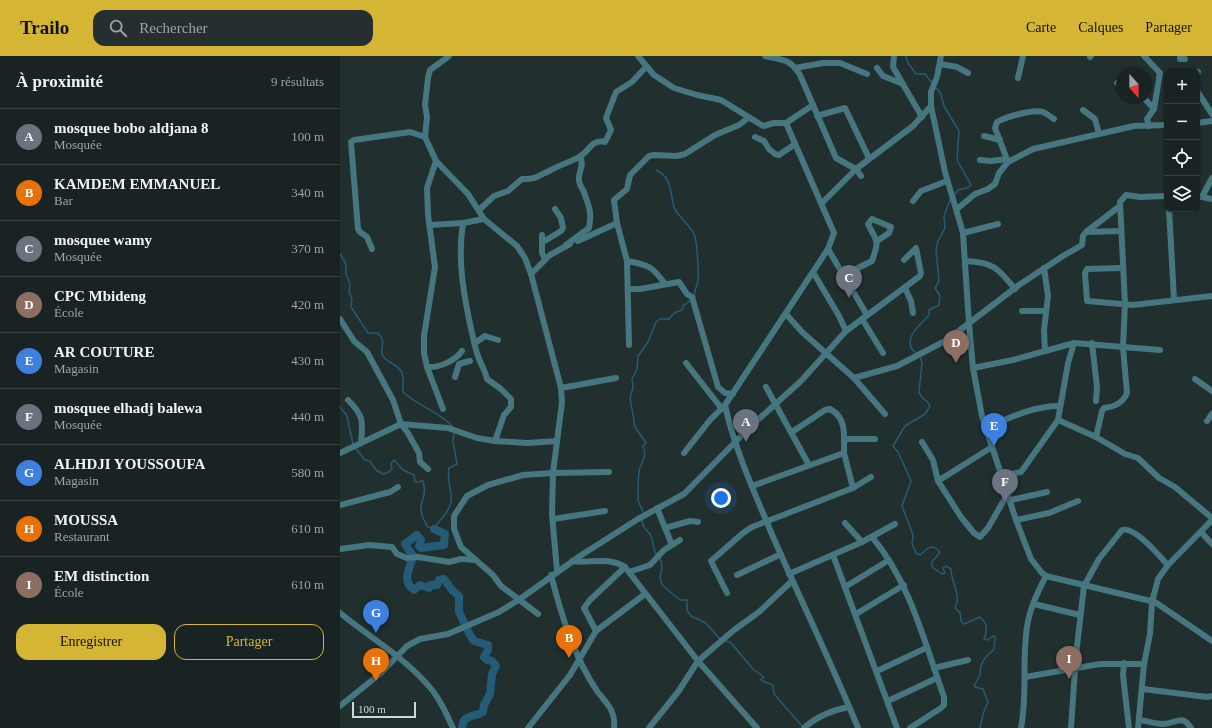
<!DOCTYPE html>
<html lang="fr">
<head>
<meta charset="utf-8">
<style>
  :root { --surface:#192323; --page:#262f30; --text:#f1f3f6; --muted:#9fa4a6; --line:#374041; --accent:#d5b534 }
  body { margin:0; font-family:"Times New Roman",serif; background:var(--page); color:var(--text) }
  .controls { position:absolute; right:12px; top:12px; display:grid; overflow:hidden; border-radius:8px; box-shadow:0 1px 3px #0004 }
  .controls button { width:36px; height:36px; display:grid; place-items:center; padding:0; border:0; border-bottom:1px solid var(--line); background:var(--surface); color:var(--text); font:20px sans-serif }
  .compass { position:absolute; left:776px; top:12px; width:36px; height:36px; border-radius:50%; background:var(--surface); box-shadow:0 1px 3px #0004; rotate:159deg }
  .scale { position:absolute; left:12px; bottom:10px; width:64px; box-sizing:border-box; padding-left:4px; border:2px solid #cfd8d8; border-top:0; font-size:11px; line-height:14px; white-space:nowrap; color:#cfd8d8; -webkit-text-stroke:3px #212f2f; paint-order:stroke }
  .you { position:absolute; left:381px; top:442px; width:14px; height:14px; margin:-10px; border:3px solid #fff; border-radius:50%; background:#1a73e8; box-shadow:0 0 0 6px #1a73e833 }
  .badge { display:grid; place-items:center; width:26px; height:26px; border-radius:50%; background:var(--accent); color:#fff; font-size:13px; font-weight:700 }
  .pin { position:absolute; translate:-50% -33px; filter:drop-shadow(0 1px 2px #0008) }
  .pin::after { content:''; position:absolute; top:21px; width:14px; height:12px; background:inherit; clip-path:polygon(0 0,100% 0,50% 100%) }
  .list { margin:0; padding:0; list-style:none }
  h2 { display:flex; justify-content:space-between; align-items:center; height:52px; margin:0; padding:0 16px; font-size:17px }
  h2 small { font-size:13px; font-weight:400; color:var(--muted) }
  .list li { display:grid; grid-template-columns:26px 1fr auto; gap:12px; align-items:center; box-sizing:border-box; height:56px; padding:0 16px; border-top:1px solid var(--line) }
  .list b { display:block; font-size:15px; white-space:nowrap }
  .list p { margin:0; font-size:13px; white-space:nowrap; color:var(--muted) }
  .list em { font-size:13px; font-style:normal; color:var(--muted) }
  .actions { display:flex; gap:8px; padding:12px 16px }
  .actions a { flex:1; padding:9px 0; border:1px solid var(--accent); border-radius:12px; text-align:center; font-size:14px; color:var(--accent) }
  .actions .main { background:var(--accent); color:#111 }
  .icon { flex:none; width:22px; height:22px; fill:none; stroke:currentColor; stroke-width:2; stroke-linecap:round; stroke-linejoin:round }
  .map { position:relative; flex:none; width:872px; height:672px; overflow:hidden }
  header { display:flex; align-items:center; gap:24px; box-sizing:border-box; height:56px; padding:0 20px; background:var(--accent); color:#111 }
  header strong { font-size:19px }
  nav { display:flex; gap:22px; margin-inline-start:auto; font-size:14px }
  .search { width:280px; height:36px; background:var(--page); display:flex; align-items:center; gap:10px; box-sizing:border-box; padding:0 14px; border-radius:12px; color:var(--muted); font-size:15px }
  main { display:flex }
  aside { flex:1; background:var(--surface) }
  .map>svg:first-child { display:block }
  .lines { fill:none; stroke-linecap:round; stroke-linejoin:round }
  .stream { stroke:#245c77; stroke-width:1.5 }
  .river { stroke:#245c77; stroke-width:8 }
  .minor { stroke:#467680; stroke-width:6 }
</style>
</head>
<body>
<header>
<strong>Trailo</strong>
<div class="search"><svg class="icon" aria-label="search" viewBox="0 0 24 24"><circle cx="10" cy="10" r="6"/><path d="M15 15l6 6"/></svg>Rechercher</div>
<nav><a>Carte</a><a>Calques</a><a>Partager</a></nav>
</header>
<main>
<aside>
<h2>À proximité<small>9 résultats</small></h2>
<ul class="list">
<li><span class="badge" style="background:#6b7280">A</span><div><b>mosquee bobo aldjana 8</b><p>Mosquée</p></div><em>100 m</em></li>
<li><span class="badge" style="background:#e8710a">B</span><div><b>KAMDEM EMMANUEL</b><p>Bar</p></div><em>340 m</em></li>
<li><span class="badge" style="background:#6b7280">C</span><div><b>mosquee wamy</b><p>Mosquée</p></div><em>370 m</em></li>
<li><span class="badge" style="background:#8d6e63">D</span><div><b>CPC Mbideng</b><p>École</p></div><em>420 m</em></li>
<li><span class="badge" style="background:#3f7fe0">E</span><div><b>AR COUTURE</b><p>Magasin</p></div><em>430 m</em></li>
<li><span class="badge" style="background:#6b7280">F</span><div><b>mosquee elhadj balewa</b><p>Mosquée</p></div><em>440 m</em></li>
<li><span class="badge" style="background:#3f7fe0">G</span><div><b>ALHDJI YOUSSOUFA</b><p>Magasin</p></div><em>580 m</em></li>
<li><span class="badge" style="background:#e8710a">H</span><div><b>MOUSSA</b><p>Restaurant</p></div><em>610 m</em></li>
<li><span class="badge" style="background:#8d6e63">I</span><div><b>EM distinction</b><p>École</p></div><em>610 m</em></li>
</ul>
<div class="actions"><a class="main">Enregistrer</a><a>Partager</a></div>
</aside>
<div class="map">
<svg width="872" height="672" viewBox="0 0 872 672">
  <rect width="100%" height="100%" fill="#212f2f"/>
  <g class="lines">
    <g class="stream">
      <polyline points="566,0 568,7 576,18 585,18 592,27"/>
      <polyline points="595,31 600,36 604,50 619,75 617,104 631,129 627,132 618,134 614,140"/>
      <path d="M 316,114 C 332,121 330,137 334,151 C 338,162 351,168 355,181 C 357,188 359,217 358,224 C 358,230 353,234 355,241"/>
      <path d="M 0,198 L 6,208 L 6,218 L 10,228 L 9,235 L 12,244 L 11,251 L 28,277 L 38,277 C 47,288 40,289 42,298 C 45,307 58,307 62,317 C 65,324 62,330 63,336 C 78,350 100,356 113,371"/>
      <path d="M 577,298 C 559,284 580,270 589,259 L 589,254 L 599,249 L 600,240 L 595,232 L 599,225 L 596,194 L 598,185 L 605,172 L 604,160 L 610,144"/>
      <path d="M 580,300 L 582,307 L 579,336 C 581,343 588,344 590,350 L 585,358 L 565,370 L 553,390 L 558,396 L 571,425 L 562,450 L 573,479 L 572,488 L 576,497 L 580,499 L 588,492 L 594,491 L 600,496 L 592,506 L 592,511 L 602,518 L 605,517 L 603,512 L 606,510 L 611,513 C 611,527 622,539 615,552 L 620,557 L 621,565 L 624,568 L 640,561 C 648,567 647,576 644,583 L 648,584 L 653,580 L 655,581 L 654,593 L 645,602 L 641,609 L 640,619 L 634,630 L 635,631 L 643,633 L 648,646 L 643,658 L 640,672"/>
      <polyline points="0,351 7,360 13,388"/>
      <path d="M 16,393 L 25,404 L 30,405 L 36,414 L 43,418 L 47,417 L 52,413 L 51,408 L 54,404 L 63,414 L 74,419 L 75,426 L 83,425 C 89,447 72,446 88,471 L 94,473 C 99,463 107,460 111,447 C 113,437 106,423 109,412 L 117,408 L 113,385 L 114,376"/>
      <path d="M 304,459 C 303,453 298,447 298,444 C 298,436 298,425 299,416 C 300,407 308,401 303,390 L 306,387 L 295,371 L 290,341 L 293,332 L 292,323 L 297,313 L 298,300 L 308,286 L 316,266 L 320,263 L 329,263 L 334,257 L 342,254 L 343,250 L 351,244"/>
      <path d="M 302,464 C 302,471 306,473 310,478 C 314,484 312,493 317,499"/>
      <path d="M 320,502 C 323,509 322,514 320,521 L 322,529 L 340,544 L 347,544 L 347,554 L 351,560 L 366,567 L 380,583"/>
      <polyline points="386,585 391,587 414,614 424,621 421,623 422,625 433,629 434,638 462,670"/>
    </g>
    <path class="river" d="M 94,473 L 105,478 L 104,489 L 81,492 L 79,490 L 81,484 L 77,479 L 65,488 L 73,500 C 70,512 61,525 74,534 L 80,529 L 89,532 L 90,529 L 97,529 L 99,524 L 104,523 L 112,534 L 119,540 L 119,556 L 130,579 L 134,585 L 148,589 L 148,594 L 144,601 L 147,604 L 152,605 L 156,610 L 152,618 L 150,638 L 144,649 L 143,656 C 132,662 123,658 122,672"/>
    <g class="minor">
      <path d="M 298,0 L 314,19 L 334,32 L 357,39 L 381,44 L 423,70 L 434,67 L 446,67 L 494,177 L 488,193 L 385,349 C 395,395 416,440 434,483 C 462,547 492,608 518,672"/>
      <path d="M 425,0 C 442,4 450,2 460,19 L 496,102 L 516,113 L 521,120"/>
      <polyline points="554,0 553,11 582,61"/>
      <polyline points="601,0 597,21 591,36 591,50 605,116 623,177 629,268 633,312 642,360 676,464 691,503 702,517 706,520 815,546 872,585"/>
      <polyline points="804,0 820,17 814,53 807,63 809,70"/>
      <polyline points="840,0 840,3 845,3"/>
      <polyline points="750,1 751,0"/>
      <polyline points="600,8 617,11 628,17"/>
      <polyline points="455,12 483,7 500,7 527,18"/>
      <polyline points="537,12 543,20 563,28"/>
      <polyline points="857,18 858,16"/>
      <polyline points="678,22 683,0"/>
      <polyline points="777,27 782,29"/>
      <polyline points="857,35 872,58"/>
      <polyline points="804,42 814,53"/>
      <polyline points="743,54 755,63 759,78"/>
      <polyline points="477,60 505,52 529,102"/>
      <polyline points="446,67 473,49"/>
      <polyline points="857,67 872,65"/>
      <polyline points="644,80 660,84"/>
      <polyline points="85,81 96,105 128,138 144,163 177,190 185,202 191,218 221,332 222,346 213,417 269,416"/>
      <polyline points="85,81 87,61 85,49 88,22 90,14 109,0"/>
      <polyline points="415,81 424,85 429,93 435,98 439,99 455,88"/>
      <polyline points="640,104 651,105 667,103"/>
      <polyline points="96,105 87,132 88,159 95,211 84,280 84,297 87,311 103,353"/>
      <path d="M 668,106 L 655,72 L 657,66 C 666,61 693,53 703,56 C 707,57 710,61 714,63"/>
      <polyline points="857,140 872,143"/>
      <polyline points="862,141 872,122"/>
      <polyline points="573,145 581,135 607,125"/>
      <polyline points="482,147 516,113 573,70 591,50"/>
      <polyline points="617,153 635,138 648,133 655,128 659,117 668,106 693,93 794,70 827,69"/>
      <polyline points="829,153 834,243"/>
      <path d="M 139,154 L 154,140 L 168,135 L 182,123 C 195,124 200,119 211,114 C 220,109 230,106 239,101 C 249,96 251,83 265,86 L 271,74 L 266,62 L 276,36 L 292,26 L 306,11"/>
      <path d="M 144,163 L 123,167 C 117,204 124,241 132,277 C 134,284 135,293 138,300 C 141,309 145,314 147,323 L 161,333 L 171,343 L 171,351 L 164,359 L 155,385"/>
      <polyline points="90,169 123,167"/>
      <polyline points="747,176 781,175"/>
      <polyline points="623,177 658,168"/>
      <polyline points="202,179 202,197 205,203"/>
      <polyline points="238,185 277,167"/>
      <polyline points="203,186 221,175 223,172 221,162 215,153"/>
      <path d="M 226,189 L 249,172 C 252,154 249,152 244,136 C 242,132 239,128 239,124 C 238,116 245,109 240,101"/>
      <polyline points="32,193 27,181 20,176 18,173 11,86 14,84 70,76 85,81"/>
      <polyline points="488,193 527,259"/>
      <path d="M 287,205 C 309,209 312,210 325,228"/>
      <path d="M 625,205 C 653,206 658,212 675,233"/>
      <polyline points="704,212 708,240 704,274 705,295"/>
      <polyline points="782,212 747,213 745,217 747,245 793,249 872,240"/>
      <polyline points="473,216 499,260 506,275"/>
      <polyline points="191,218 210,199 230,188"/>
      <path d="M 504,219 L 532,205 C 540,182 537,187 528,168 L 532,163 L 551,171 L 549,177 L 537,185"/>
      <polyline points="565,232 571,245 573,257"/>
      <polyline points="288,233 300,233 339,226 347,238 352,241 378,331 385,337 393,338"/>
      <polyline points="682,255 706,255"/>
      <polyline points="446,258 462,276 514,322 545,358"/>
      <polyline points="0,263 14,285 27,296 53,344 61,368 68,377 79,397 80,406 88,413"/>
      <polyline points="522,263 543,297"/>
      <polyline points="135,287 145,280 158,284"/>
      <polyline points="734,287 728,307 718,364 756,381 785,398 798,402 819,422 835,431 872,462"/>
      <polyline points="752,287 757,331 756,345"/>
      <polyline points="289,289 287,205 277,167 274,144 287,133 290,119 309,100 314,99 337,100 345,98 375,79 399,69 408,62"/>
      <polyline points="346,307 382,353"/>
      <path d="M 87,311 C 99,312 115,305 122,295"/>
      <polyline points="633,312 673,304 734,287 820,294"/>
      <polyline points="115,321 119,308 130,305"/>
      <polyline points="514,322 557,310 607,284 679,229 723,200 742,189 743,180 746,176 780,150"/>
      <polyline points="855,323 872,335"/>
      <polyline points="426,331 469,409"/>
      <polyline points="221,332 276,322"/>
      <path d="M 8,344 C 24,360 23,365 21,387"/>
      <polyline points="867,365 872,358"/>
      <path d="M 646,372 C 671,361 693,350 720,350"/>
      <path d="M 756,381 L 762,355 L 764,352 C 774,351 783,347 787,337 L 783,291 L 785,248 L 780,146 L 786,139 L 800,141 L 827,140"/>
      <polyline points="504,383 535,383"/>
      <polyline points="582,386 593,404 598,425 621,461 634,477 640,481 648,472 668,437"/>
      <polyline points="0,397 61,368 108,372 137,382 155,385 187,387 217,385"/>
      <polyline points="344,397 370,364 385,349"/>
      <polyline points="504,397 513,432"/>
      <polyline points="662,420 681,416 718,364"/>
      <polyline points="598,425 652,391"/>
      <path d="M 412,430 L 504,397 C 504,380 507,362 490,353 L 485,354 L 452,376"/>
      <polyline points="671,444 707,436"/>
      <polyline points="0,449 50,436 58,431"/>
      <polyline points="317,452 332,489"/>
      <polyline points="213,463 265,455"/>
      <polyline points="676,464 709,457 738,445"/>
      <polyline points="505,467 522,486"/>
      <polyline points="325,472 350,465 358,466"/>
      <polyline points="861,476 872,488"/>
      <path d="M 532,481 C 570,526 584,585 604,641 L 604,649 L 601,652 L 570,672"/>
      <polyline points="0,493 29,489 52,491 57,498 67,502 78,501 109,506 121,503 135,504"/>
      <polyline points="493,499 557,672"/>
      <path d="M 232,505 C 252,508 266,500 285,511 L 358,605 L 417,672"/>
      <polyline points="289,516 310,509 324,494 340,484"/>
      <polyline points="449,518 522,486 555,468"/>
      <path d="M 211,519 C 221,558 234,601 257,635 C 267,648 276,655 274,672"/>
      <polyline points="397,519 441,498"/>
      <polyline points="505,531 549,504"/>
      <polyline points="387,537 371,505 403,477 412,471 513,432 531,421"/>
      <polyline points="694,548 740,559"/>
      <path d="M 0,557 C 28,580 62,600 86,627 C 98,639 106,657 113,672"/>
      <polyline points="198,558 161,530 153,519 121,491 114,473 114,460 127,440 148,429 183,419 213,417 212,459 217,514"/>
      <polyline points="516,558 564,529"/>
      <polyline points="256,575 244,552 250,544 285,511"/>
      <polyline points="784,607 783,619 789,672"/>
      <polyline points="594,612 628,604"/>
      <polyline points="537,615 586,592"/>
      <polyline points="685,621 760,608 804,608"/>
      <polyline points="803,633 867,641 872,640"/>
      <polyline points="548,645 597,622"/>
      <polyline points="0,650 41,617 67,590 80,583 108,578 159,556 180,543 240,500 298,463 344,438 410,371 461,325 506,275 580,220 581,217 576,192 564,204"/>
      <path d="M 800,664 C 807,665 815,668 823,668 C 836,668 841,657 851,672"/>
      <polyline points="188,672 230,619 256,575 305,538"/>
      <polyline points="309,672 338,636 358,605 394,574 419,556 452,525"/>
      <path d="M 464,672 C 476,661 493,654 509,651"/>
      <path d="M 681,672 C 688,637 681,600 688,565 C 691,550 699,533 706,520"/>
      <path d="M 731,672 L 736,599 L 744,530 L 759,503 L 782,474 C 795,470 819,500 828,509"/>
      <polyline points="798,672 804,608 810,578 812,546 818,523 828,509 872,464"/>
    </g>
  </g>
</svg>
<div class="controls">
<button>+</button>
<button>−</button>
<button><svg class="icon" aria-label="locate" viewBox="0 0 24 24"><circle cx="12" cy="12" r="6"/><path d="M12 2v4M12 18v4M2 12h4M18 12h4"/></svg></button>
<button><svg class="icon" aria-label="layers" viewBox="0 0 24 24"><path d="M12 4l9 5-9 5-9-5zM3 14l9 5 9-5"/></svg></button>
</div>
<svg class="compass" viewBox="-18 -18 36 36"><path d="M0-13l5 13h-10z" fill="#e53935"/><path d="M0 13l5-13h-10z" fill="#9fa4a6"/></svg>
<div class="scale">100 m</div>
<div class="you"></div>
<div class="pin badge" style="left:406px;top:386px;background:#6b7280">A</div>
<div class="pin badge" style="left:229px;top:602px;background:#e8710a">B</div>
<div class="pin badge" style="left:509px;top:242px;background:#6b7280">C</div>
<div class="pin badge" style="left:616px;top:307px;background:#8d6e63">D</div>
<div class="pin badge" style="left:654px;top:390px;background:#3f7fe0">E</div>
<div class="pin badge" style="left:665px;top:446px;background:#6b7280">F</div>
<div class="pin badge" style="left:36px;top:577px;background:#3f7fe0">G</div>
<div class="pin badge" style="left:36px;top:625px;background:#e8710a">H</div>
<div class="pin badge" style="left:729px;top:623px;background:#8d6e63">I</div>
</div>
</main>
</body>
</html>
